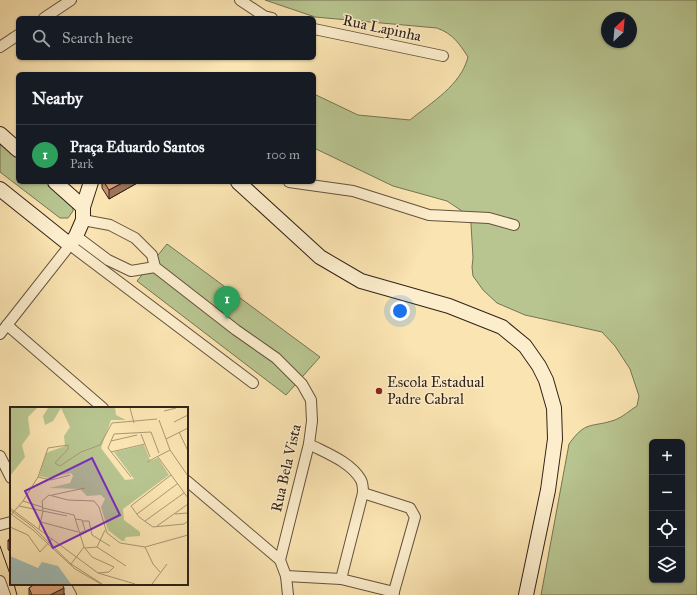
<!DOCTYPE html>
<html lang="en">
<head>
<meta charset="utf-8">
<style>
  :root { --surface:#171b24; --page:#20242c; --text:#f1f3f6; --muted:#9ea1a6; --line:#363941; --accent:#c59692 }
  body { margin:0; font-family:"IM FELL Great Primer",serif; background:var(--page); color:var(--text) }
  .controls { position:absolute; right:12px; bottom:12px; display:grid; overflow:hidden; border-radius:6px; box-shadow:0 1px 3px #0004 }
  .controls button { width:36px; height:36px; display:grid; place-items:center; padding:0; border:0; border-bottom:1px solid var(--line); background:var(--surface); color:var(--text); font:20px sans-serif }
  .compass { position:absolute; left:601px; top:12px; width:36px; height:36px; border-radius:50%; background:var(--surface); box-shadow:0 1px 3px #0004; rotate:26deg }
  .you { position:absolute; left:400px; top:311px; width:14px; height:14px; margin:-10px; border:3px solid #fff; border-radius:50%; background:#1a73e8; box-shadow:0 0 0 6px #1a73e833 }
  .badge { display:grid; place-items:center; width:26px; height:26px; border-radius:50%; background:var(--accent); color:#fff; font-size:13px; font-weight:700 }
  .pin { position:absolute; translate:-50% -33px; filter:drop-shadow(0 1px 2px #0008) }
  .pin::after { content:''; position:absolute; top:21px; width:14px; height:12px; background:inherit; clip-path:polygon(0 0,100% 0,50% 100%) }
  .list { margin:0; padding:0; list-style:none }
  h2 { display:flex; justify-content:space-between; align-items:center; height:52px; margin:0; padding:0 16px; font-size:17px }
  h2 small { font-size:13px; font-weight:400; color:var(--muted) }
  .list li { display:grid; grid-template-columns:26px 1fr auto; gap:12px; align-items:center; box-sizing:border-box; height:60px; padding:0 16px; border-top:1px solid var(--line) }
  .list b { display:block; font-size:15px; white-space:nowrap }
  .list p { margin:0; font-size:13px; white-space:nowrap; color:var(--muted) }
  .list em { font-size:13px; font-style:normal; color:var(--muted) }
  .icon { flex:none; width:22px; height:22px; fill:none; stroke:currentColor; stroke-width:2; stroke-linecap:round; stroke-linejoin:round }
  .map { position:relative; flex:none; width:697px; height:595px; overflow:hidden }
  .search { position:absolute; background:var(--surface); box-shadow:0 1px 3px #0004; left:16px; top:16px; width:300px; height:44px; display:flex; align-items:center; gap:10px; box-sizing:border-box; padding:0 14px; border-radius:6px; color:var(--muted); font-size:15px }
  .panel { position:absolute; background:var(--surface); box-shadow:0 1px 3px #0004; left:16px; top:72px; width:300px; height:112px; border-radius:6px }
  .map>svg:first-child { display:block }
  .green { fill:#b8c590; stroke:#757454; fill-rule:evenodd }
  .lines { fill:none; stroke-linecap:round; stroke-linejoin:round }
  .street-casing { stroke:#64533e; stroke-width:12 }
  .secondary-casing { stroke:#322318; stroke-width:16 }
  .street { stroke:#fcedcc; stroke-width:10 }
  .secondary { stroke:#fcedcc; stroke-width:14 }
  .tram { stroke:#322318; stroke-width:1 }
  .wall { fill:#c28f6c; stroke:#322318 }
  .shaded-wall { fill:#9e7458; stroke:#322318 }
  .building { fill:#e2a67e; stroke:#322318 }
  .poi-dot { fill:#8f2418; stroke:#fcedcc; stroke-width:1.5 }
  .labels { text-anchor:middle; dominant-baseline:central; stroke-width:3; stroke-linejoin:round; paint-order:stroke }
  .street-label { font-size:15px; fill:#322318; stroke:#fcedcc }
  .poi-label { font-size:15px; fill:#322318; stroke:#fcedcc; text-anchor:start }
  .inset-road { fill:none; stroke:#aa9774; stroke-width:1 }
  .view { fill:#7b2cbf; fill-opacity:0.15; stroke:#7b2cbf; stroke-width:2 }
  .inset-edge { fill:none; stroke:#322318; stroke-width:2 }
</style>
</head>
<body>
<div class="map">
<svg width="697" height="595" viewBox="0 0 697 595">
  <rect width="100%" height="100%" fill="#fae4b1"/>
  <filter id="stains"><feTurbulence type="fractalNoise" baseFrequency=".005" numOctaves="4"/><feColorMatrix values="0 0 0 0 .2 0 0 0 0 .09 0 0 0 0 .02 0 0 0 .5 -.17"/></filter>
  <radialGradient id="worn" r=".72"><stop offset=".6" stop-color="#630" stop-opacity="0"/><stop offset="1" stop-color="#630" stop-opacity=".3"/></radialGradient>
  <g class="green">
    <path d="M 265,0 L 697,0 L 697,595 L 541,595 L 569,444 C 586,420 591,428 615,420 C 623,417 630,410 637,406 L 639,396 L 630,369 L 615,346 L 602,332 L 525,315 L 497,303 L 483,290 L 473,276 L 472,267 L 473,258 L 471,224 L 468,215 L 447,201 L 393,186 L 314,148 L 314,94 L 358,115 L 410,120 C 432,102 461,85 468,57 C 459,43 453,34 437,28 L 315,17 ZM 607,18 L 631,18 L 631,42 L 607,42 ZM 652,442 L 682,442 L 682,580 L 652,580 Z"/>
    <polygon points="0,140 18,155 18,182 46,182 73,203 73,211 68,218 60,218 0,172"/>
    <polygon points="167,244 320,357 286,395 137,281"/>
  </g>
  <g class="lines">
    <g class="street-casing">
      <g id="street">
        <polyline points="240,0 264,16 272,18"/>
        <polyline points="44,18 71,0"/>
        <polyline points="314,29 443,56"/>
        <polyline points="0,47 18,35"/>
        <polyline points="289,182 353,191 429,215 489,218 514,225"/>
        <polyline points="83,220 110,225 135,238 152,255 155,267 236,330 276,358 302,384 311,400 312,421 309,444 280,560 286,576 288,595"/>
        <polyline points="76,236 108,260 131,271 155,267"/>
        <polyline points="7,325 103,408"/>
        <polyline points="0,334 70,245 253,383"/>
        <path d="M 309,444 C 326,453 351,462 361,480 C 363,484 363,489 363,493 L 341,579"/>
        <polyline points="0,456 11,478"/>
        <polyline points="187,481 280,560"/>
        <polyline points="363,493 410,508 415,517 393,595"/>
        <polyline points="0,525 11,522"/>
        <polyline points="286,576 341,579 394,592"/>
        <polyline points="0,581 5,595"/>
        <polyline points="65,584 71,595"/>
      </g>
    </g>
    <g class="secondary-casing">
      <g id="secondary">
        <polyline points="0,134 18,150"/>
        <polyline points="55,182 83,207"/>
        <polyline points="238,182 320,257 361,281 449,306 502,327 525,346 539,366 546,380 554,408 555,439 548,490 526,595"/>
        <polyline points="0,189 70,245 76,236 83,220 83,207 91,182"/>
      </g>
    </g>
    <use href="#street" class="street"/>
    <use href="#secondary" class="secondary"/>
    <g class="tram">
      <polyline points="0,546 11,577"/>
      <polyline points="14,584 17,595"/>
    </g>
  </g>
  <g class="wall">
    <polygon points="102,182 139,182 109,199 102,188"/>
    <polygon points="11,539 11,554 8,549 8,540"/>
    <polygon points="30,584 62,584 64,595 29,595 29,588 32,586"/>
  </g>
  <g class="shaded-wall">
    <polygon points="124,182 139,182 109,199 109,190"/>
    <polygon points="64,588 64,595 50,595"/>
  </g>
  <g class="building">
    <polygon points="104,182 124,182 109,190"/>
    <polygon points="11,539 11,545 8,540"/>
    <polygon points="35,584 62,584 64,588 50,595 32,595 29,588"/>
  </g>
  <circle class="poi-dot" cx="379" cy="391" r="4"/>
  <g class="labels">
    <g class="street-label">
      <text transform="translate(382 28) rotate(12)">Rua Lapinha</text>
      <text transform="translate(286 468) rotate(-77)">Rua Bela Vista</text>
    </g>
    <g class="poi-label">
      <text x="387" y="382">Escola Estadual<tspan x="387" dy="17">Padre Cabral</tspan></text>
    </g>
  </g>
  <g transform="translate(10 407)">
    <rect width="178" height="178" fill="#fae4b1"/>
    <path d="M 0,1 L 27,1 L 18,10 L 20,27 L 12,38 L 15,50 L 0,69 ZM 38,1 L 105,1 L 106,8 L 116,13 L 101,13 L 91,41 L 115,73 L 124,72 L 104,45 L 134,38 L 140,53 L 137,55 L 148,51 L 159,68 L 113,102 L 114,113 L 130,125 L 130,129 L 116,130 L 114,133 L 117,134 L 112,134 L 98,123 L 91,100 L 95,92 L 91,88 L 77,89 L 70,82 L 39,81 L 60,76 L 63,69 L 61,66 L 39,71 L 29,69 L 36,46 L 55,39 L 54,29 L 60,20 L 51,1 L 43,14 L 35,18 L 33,9 Z" fill="#b8c590"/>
    <path d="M 0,149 L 28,161 L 32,155 L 48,159 L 61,177 L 0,177 Z" fill="#a2bcb6"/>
    <path class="inset-road" d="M 120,1 L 124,16M 154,4 L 166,1M 149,13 L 160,43 L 178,69M 164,15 L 178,8M 169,25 L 178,44M 131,27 L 140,50M 156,32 L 178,21M 101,34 L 127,28M 101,45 L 135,37M 148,50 L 178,91M 137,55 L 160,43M 161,68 L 121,99 L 129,110 L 143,120 L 174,117 L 178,114M 28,70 L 41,73 L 60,68M 121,70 L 98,41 L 104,27 L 141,25 L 149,46M 42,88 L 75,81M 13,94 L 32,100M 9,99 L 57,109M 0,101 L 88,166 L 125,177M 33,101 L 64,108 L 74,140 L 82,150 L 104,160 L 99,165 L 88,166M 0,103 L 23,120 L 61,157 L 92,177M 1,107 L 23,123 L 65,162 L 91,177M 127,107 L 167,77M 165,107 L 178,106M 0,109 L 13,94 L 28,70 L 38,41 L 58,38 L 58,42 L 45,56 L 50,59 L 71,45 L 90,38 L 102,16 L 147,12M 65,112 L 72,113 L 75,123M 73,114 L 79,114 L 82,128 L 100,139M 135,114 L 174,86M 31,115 L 68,125M 147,119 L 178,97M 0,120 L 18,128 L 30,145 L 42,132M 29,122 L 33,104 L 32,94 L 39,88 L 58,93 L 84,94 L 89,100 L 97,126 L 110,136 L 135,140 L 178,128M 69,126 L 81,122M 87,140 L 95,123M 135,140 L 143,157 L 150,165M 75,141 L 87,140 L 116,159M 61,157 L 74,140M 142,177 L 157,157"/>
    <path class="view" d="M 82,51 L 110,108 L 43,141 L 15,84 Z"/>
    <rect width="178" height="178" class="inset-edge"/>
  </g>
  <rect width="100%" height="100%" filter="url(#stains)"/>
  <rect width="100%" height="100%" fill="url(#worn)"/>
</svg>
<div class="controls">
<button>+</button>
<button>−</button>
<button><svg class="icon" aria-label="locate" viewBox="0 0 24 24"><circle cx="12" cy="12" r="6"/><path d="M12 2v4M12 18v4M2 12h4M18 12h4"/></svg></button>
<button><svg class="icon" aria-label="layers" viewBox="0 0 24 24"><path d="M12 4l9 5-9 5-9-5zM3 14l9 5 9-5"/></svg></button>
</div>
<svg class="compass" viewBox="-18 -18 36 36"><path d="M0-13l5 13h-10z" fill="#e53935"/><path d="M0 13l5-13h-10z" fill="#9ea1a6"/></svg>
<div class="you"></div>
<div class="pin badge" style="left:227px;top:319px;background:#2e9e5b">1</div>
<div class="search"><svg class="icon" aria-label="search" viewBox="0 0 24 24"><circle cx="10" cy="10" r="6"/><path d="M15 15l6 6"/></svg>Search here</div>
<section class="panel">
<h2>Nearby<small></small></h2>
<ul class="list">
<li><span class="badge" style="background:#2e9e5b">1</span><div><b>Praça Eduardo Santos</b><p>Park</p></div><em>100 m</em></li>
</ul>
</section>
</div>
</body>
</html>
